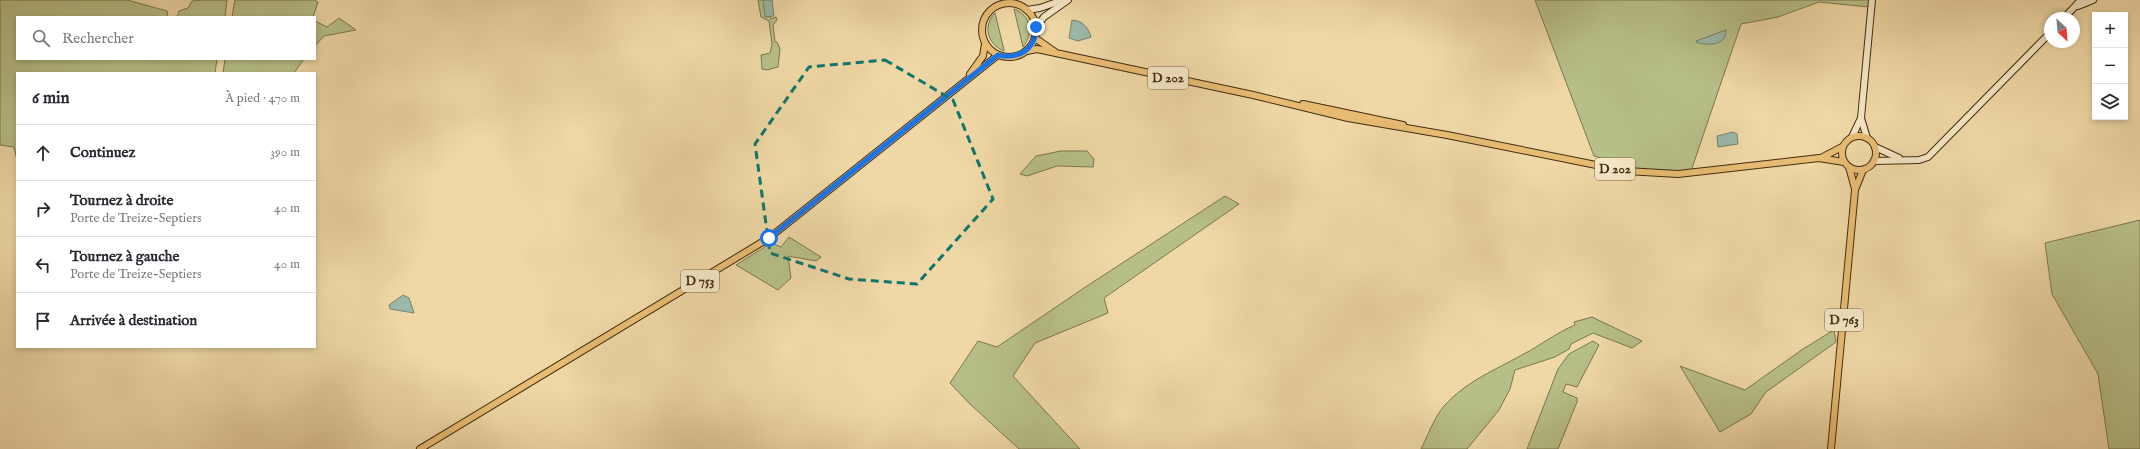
<!DOCTYPE html>
<html lang="fr">
<head>
<meta charset="utf-8">
<style>
  :root { --surface:#fff; --page:#f2f2f3; --text:#2b2b33; --muted:#7c7c81; --line:#e1e1e2 }
  body { margin:0; font-family:"IM FELL English",serif; background:var(--page); color:var(--text) }
  .controls { position:absolute; right:12px; top:12px; display:grid; overflow:hidden; border-radius:0px; box-shadow:0 2px 6px #0003 }
  .controls button { width:36px; height:36px; display:grid; place-items:center; padding:0; border:0; border-bottom:1px solid var(--line); background:var(--surface); color:var(--text); font:20px sans-serif }
  .compass { position:absolute; left:2044px; top:12px; width:36px; height:36px; border-radius:50%; background:var(--surface); box-shadow:0 2px 6px #0003; rotate:154deg }
  .stop { position:absolute; width:12px; height:12px; margin:-9px; border:3px solid #1a73e8; border-radius:50%; background:#fff }
  .stop.end { background:#1a73e8; border-color:#fff; box-shadow:0 1px 4px #0008 }
  .list { margin:0; padding:0; list-style:none }
  h2 { display:flex; justify-content:space-between; align-items:center; height:52px; margin:0; padding:0 16px; font-size:17px }
  h2 small { font-size:13px; font-weight:400; color:var(--muted) }
  .list li { display:grid; grid-template-columns:26px 1fr auto; gap:12px; align-items:center; box-sizing:border-box; height:56px; padding:0 16px; border-top:1px solid var(--line) }
  .list b { display:block; font-size:15px; white-space:nowrap }
  .list p { margin:0; font-size:13px; white-space:nowrap; color:var(--muted) }
  .list em { font-size:13px; font-style:normal; color:var(--muted) }
  .icon { flex:none; width:22px; height:22px; fill:none; stroke:currentColor; stroke-width:2; stroke-linecap:round; stroke-linejoin:round }
  .map { position:relative; flex:none; width:2140px; height:449px; overflow:hidden }
  .search { position:absolute; background:var(--surface); box-shadow:0 2px 6px #0003; left:16px; top:16px; width:300px; height:44px; display:flex; align-items:center; gap:10px; box-sizing:border-box; padding:0 14px; border-radius:0px; color:var(--muted); font-size:15px }
  .panel { position:absolute; background:var(--surface); box-shadow:0 2px 6px #0003; left:16px; top:72px; width:300px; height:276px; border-radius:0px }
  .map>svg:first-child { display:block }
  .green { fill:#b7bf88; stroke:#7c764c }
  .water { fill:#9ab9ab; stroke:#76816d }
  .lines { fill:none; stroke-linecap:round; stroke-linejoin:round }
  .secondary-casing { stroke:#412d10; stroke-width:8 }
  .primary-casing { stroke:#412d10; stroke-width:8 }
  .secondary { stroke:#f5e6c5; stroke-width:6 }
  .primary { stroke:#e8bc73; stroke-width:6 }
  .route { stroke:#1a73e8; stroke-width:5 }
  .marked { fill:none; stroke:#0f766e; stroke-width:3; stroke-dasharray:8 5; stroke-linejoin:round }
  .labels { text-anchor:middle; dominant-baseline:central; stroke-width:3; stroke-linejoin:round; paint-order:stroke }
  .shield { fill:#f5e6c5; stroke:#776446; stroke-width:1 }
  .shield-label { font-size:13px; font-weight:bold; fill:#412d10 }
</style>
</head>
<body>
<div class="map">
<svg width="2140" height="449" viewBox="0 0 2140 449">
  <rect width="100%" height="100%" fill="#efd8a6"/>
  <filter id="stains"><feTurbulence type="fractalNoise" baseFrequency=".005" numOctaves="4"/><feColorMatrix values="0 0 0 0 .2 0 0 0 0 .09 0 0 0 0 .02 0 0 0 .5 -.17"/></filter>
  <radialGradient id="worn" r=".72"><stop offset=".6" stop-color="#630" stop-opacity="0"/><stop offset="1" stop-color="#630" stop-opacity=".3"/></radialGradient>
  <g class="green">
    <polygon points="0,0 127,0 167,11 168,17 17,17 17,59 217,59 215,73 17,73 17,160 14,147 0,145"/>
    <polygon points="202,0 227,0 225,17 177,17 179,11 188,8 192,1"/>
    <polygon points="235,0 315,0 318,2 313,17 232,17"/>
    <polygon points="758,0 765,0 771,19 776,17 777,20 773,25 775,42 777,42 780,49 778,67 767,70 762,69 761,55 770,53 772,44 769,21 761,17"/>
    <polygon points="1535,0 1869,0 1869,7 1819,2 1778,17 1741,24 1691,171 1649,173 1594,156"/>
    <path d="M 1014,9 C 1031,15 1034,33 1023,47 Z"/>
    <path d="M 995,13 L 1004,50 L 1004,51 C 988,45 982,26 995,13 Z"/>
    <polygon points="339,18 356,30 324,36 315,46 315,21 327,27"/>
    <polygon points="225,59 304,59 294,73 223,73"/>
    <polygon points="1061,151 1087,151 1094,159 1093,167 1057,166 1027,176 1020,174 1036,156"/>
    <polygon points="1225,196 1239,204 1104,298 1108,313 1035,343 1013,376 1080,449 1019,449 970,404 950,383 978,341 997,347 1084,288"/>
    <polygon points="2140,220 2140,449 2109,449 2098,374 2052,294 2045,243"/>
    <polygon points="789,237 821,257 816,261 788,256 791,278 778,290 736,265 771,243 781,247"/>
    <path d="M 1592,317 L 1642,341 L 1632,348 L 1593,333 L 1571,344 L 1569,349 L 1555,357 L 1515,370 L 1510,389 L 1499,410 L 1467,449 L 1421,449 C 1428,435 1434,418 1444,406 C 1465,382 1495,370 1522,355 C 1541,345 1556,333 1575,325 L 1574,322 Z"/>
    <polygon points="1834,330 1836,342 1766,392 1751,414 1720,432 1680,366 1745,390 1803,349"/>
    <polygon points="1593,341 1599,345 1577,387 1566,384 1563,392 1577,398 1577,402 1558,449 1527,449 1558,369 1569,354"/>
  </g>
  <g class="water">
    <polygon points="763,0 772,0 774,16 765,17"/>
    <path d="M 1072,20 C 1083,21 1088,27 1091,37 L 1078,41 L 1069,38 Z"/>
    <path d="M 1726,30 C 1726,46 1708,46 1696,42 L 1696,41 Z"/>
    <polygon points="1733,132 1737,134 1738,144 1718,147 1717,136"/>
    <polygon points="403,295 409,298 414,313 390,309 389,305"/>
  </g>
  <g class="lines">
    <g class="secondary-casing">
      <g id="secondary">
        <polyline points="2078,6 2093,0"/>
        <polyline points="1027,10 1040,8 1063,0"/>
        <polyline points="2064,18 2081,0"/>
        <polyline points="1036,27 1044,17 1068,0"/>
        <polyline points="1852,137 1861,118"/>
        <polyline points="1867,138 1861,118 1872,0"/>
        <polyline points="1875,147 1899,158"/>
        <polyline points="1874,161 1919,160 1928,157 2050,33"/>
      </g>
    </g>
    <g class="primary-casing">
      <g id="primary">
        <circle cx="1009" cy="30" r="27"/>
        <polyline points="1035,38 1055,52"/>
        <polyline points="1027,51 1037,49 1253,95 1348,118 1447,135 1626,171 1678,174 1819,158 1844,162"/>
        <polyline points="970,74 983,56 985,44"/>
        <polyline points="1303,104 1403,125"/>
        <circle cx="1859" cy="153" r="17"/>
        <polyline points="1821,158 1842,147"/>
        <polyline points="1849,167 1855,189"/>
        <polyline points="420,449 769,238 998,55"/>
        <polyline points="1831,449 1855,190 1863,170"/>
      </g>
    </g>
    <use href="#secondary" class="secondary"/>
    <use href="#primary" class="primary"/>
  </g>
  <g class="lines">
    <path class="route" d="M 769,238 L 998,55 C 1019,60 1036,49 1036,27"/>
  </g>
  <path class="marked" d="M 885,60 L 953,100 L 993,199 L 917,284 L 849,279 L 770,253 L 755,144 L 809,67 Z"/>
  <g class="labels">
    <g class="shield">
      <rect x="1148" y="67" width="40" height="22" rx="3"/>
      <rect x="1595" y="158" width="40" height="22" rx="3"/>
      <rect x="681" y="270" width="38" height="22" rx="3"/>
      <rect x="1825" y="309" width="38" height="22" rx="3"/>
    </g>
    <g class="shield-label">
      <text x="1168" y="78">D 202</text>
      <text x="1615" y="169">D 202</text>
      <text x="700" y="281">D 753</text>
      <text x="1844" y="320">D 763</text>
    </g>
  </g>
  <rect width="100%" height="100%" filter="url(#stains)"/>
  <rect width="100%" height="100%" fill="url(#worn)"/>
</svg>
<div class="controls">
<button>+</button>
<button>−</button>
<button><svg class="icon" aria-label="layers" viewBox="0 0 24 24"><path d="M12 4l9 5-9 5-9-5zM3 14l9 5 9-5"/></svg></button>
</div>
<svg class="compass" viewBox="-18 -18 36 36"><path d="M0-13l5 13h-10z" fill="#e53935"/><path d="M0 13l5-13h-10z" fill="#7c7c81"/></svg>
<div class="stop" style="left:769px;top:238px"></div>
<div class="stop end" style="left:1036px;top:27px"></div>
<div class="search"><svg class="icon" aria-label="search" viewBox="0 0 24 24"><circle cx="10" cy="10" r="6"/><path d="M15 15l6 6"/></svg>Rechercher</div>
<section class="panel">
<h2>6 min<small>À pied · 470 m</small></h2>
<ul class="list">
<li><svg class="icon" aria-label="ahead" viewBox="0 0 24 24"><path d="M12 20V5M6 11l6-6 6 6"/></svg><div><b>Continuez</b></div><em>390 m</em></li>
<li><svg class="icon" aria-label="right" viewBox="0 0 24 24"><path d="M7 20v-9h11M14 6l5 5-5 5"/></svg><div><b>Tournez à droite</b><p>Porte de Treize-Septiers</p></div><em>40 m</em></li>
<li><svg class="icon" aria-label="left" viewBox="0 0 24 24"><path d="M17 20v-9H6M10 6l-5 5 5 5"/></svg><div><b>Tournez à gauche</b><p>Porte de Treize-Septiers</p></div><em>40 m</em></li>
<li><svg class="icon" aria-label="arrive" viewBox="0 0 24 24"><path d="M6 21V4h12l-3 4 3 4H6"/></svg><div><b>Arrivée à destination</b></div></li>
</ul>
</section>
</div>
</body>
</html>
